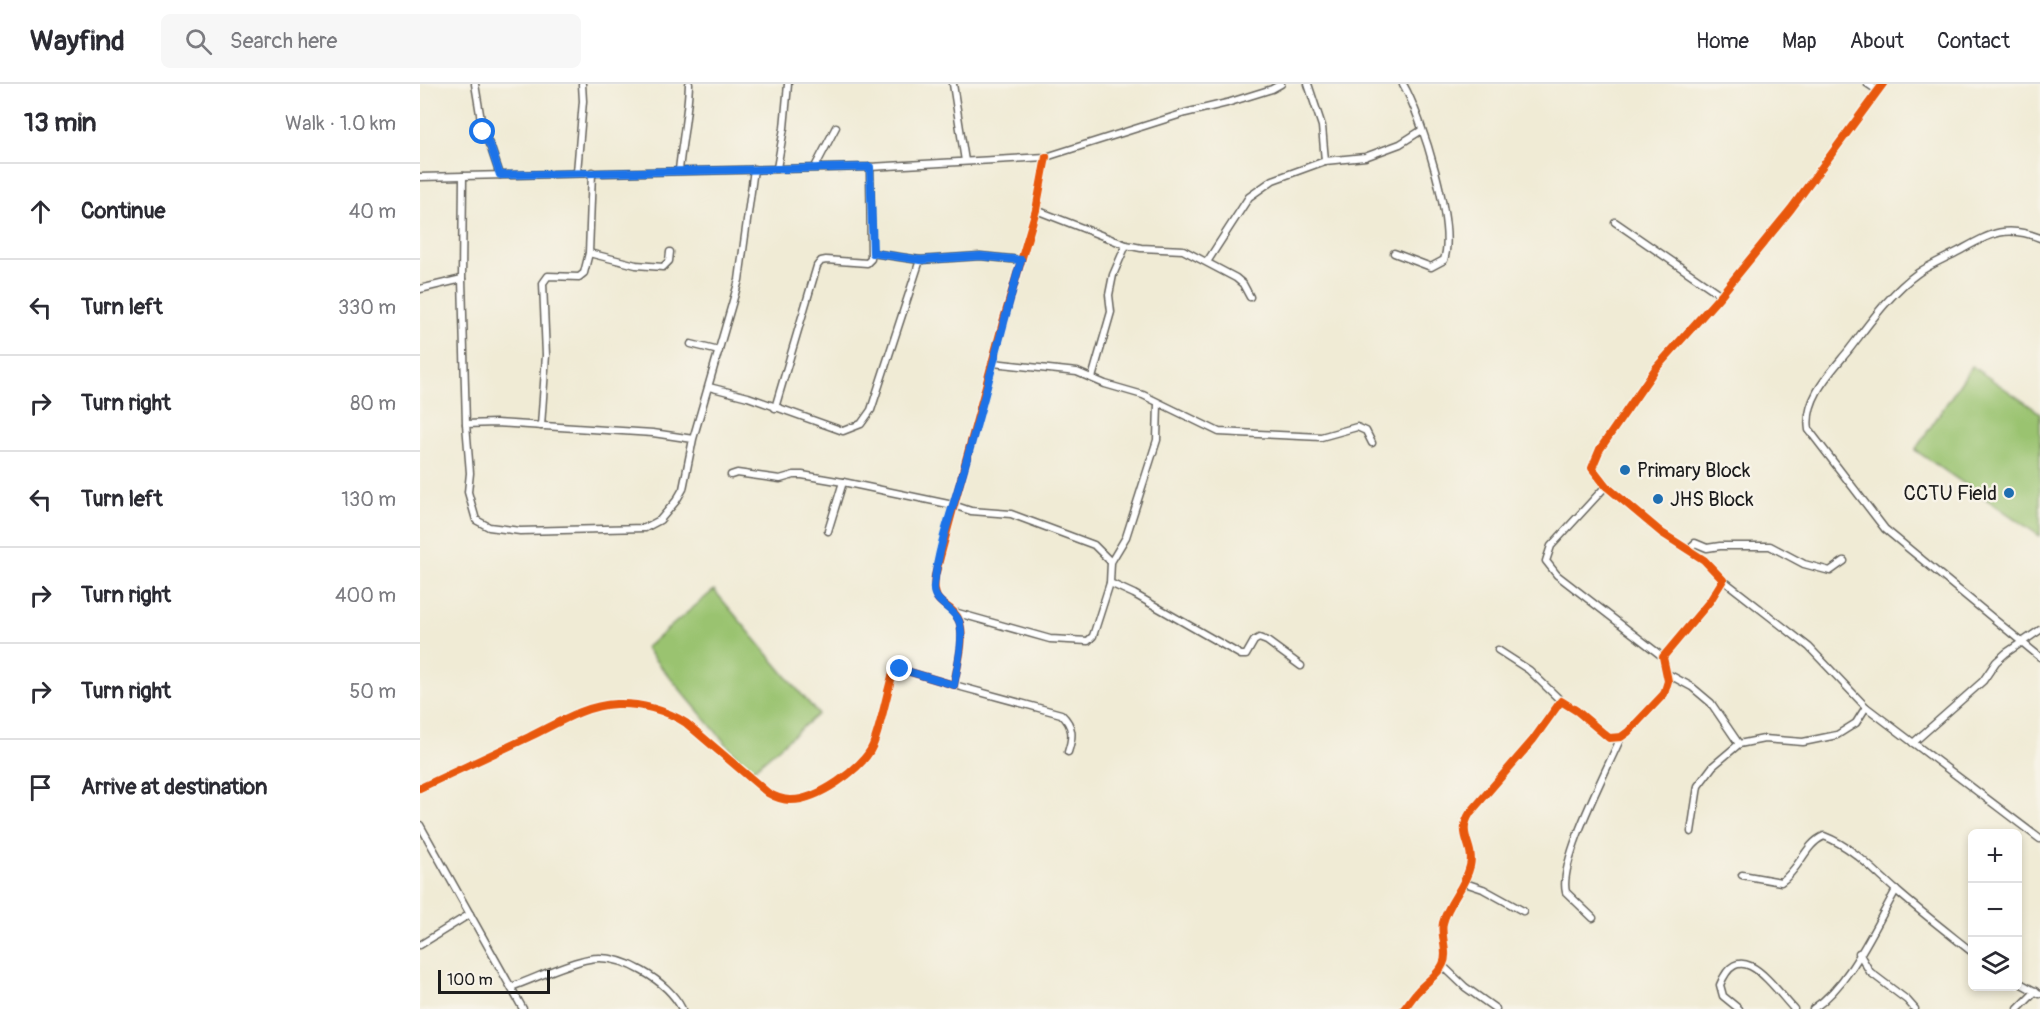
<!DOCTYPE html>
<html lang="en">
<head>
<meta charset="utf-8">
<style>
  :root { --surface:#fff; --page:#f7f7f7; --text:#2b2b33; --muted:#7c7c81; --line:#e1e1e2 }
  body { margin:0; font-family:Pangolin,sans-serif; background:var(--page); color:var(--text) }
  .controls { position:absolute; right:18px; bottom:18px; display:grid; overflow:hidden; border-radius:9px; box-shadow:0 3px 9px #0003 }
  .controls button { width:54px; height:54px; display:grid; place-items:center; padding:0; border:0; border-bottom:2px solid var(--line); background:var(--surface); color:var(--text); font:30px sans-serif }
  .scale { position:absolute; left:18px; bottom:15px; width:112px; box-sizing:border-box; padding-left:6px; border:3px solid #1c1c1c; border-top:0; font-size:16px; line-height:21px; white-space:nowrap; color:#1c1c1c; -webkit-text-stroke:4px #f7f3e8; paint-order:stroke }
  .stop { position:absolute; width:18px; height:18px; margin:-14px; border:4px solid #1a73e8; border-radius:50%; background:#fff }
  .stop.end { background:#1a73e8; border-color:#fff; box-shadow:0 2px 6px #0008 }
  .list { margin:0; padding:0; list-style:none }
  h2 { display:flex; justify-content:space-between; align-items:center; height:78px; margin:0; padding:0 24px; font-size:26px }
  h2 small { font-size:20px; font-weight:400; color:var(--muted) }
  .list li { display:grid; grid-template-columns:39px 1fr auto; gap:18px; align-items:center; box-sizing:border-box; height:96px; padding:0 24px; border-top:2px solid var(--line) }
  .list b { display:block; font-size:22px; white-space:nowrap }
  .list em { font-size:20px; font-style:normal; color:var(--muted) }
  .icon { flex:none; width:33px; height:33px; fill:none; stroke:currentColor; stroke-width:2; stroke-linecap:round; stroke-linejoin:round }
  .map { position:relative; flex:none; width:1620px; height:925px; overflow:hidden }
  header { display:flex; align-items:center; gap:36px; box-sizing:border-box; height:84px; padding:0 30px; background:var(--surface); border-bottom:2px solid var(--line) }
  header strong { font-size:28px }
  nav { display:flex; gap:33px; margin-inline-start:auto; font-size:21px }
  .search { width:420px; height:54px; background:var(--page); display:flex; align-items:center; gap:15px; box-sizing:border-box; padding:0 21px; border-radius:9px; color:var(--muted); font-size:22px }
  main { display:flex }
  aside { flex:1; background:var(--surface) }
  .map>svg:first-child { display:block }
  .green { fill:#9ac36f; stroke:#5b7046; stroke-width:1.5 }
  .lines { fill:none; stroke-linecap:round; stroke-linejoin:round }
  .minor-casing { stroke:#66645d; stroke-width:9 }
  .minor { stroke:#fff; stroke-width:6 }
  .cycleway-casing { stroke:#f7f3e8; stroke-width:11 }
  .cycleway { stroke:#e8590c; stroke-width:8 }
  .route { stroke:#1a73e8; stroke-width:8 }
  .poi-dot { fill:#1f6fb2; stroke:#f7f3e8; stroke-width:2 }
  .labels { text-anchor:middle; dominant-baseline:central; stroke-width:5; stroke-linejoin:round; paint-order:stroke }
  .poi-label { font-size:20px; fill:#1c1c1c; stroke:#f7f3e8; text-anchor:start }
</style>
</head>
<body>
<header>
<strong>Wayfind</strong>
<div class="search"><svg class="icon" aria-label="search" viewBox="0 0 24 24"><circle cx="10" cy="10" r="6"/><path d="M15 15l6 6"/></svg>Search here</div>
<nav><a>Home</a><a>Map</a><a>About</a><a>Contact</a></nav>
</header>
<main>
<aside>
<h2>13 min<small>Walk · 1.0 km</small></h2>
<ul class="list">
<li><svg class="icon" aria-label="ahead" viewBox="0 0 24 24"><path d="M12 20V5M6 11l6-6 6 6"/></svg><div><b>Continue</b></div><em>40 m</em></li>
<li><svg class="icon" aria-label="left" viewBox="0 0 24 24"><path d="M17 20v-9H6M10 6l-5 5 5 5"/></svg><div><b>Turn left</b></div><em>330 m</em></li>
<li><svg class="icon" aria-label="right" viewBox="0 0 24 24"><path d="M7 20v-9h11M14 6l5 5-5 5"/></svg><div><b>Turn right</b></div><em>80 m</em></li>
<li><svg class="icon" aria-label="left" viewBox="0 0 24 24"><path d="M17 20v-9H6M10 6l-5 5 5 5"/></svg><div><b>Turn left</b></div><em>130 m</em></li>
<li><svg class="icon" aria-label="right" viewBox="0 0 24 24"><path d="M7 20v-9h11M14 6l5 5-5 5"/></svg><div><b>Turn right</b></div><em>400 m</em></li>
<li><svg class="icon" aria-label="right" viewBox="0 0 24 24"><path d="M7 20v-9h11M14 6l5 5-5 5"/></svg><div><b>Turn right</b></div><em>50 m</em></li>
<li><svg class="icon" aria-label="arrive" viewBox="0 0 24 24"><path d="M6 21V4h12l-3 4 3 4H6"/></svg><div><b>Arrive at destination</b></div></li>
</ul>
</aside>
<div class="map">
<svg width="1620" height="925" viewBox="0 0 1620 925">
  <rect width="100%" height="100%" fill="#f7f3e8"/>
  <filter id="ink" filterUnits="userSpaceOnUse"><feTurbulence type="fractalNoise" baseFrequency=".0167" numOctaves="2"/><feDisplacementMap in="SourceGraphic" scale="12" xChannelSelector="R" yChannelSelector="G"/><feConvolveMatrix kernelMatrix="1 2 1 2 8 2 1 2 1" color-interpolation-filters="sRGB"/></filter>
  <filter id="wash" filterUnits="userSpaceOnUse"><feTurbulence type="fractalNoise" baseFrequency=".008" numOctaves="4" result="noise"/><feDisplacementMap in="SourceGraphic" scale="24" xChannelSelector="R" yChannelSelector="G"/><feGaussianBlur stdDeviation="1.35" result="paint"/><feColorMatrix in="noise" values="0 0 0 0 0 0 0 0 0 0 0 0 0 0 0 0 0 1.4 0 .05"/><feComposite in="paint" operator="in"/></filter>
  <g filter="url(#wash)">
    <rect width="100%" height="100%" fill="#f0ebd5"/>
    <g class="green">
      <polygon points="1552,282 1620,329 1620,452 1495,366"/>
      <polygon points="294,506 398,630 330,688 225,564"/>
    </g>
  </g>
  <g filter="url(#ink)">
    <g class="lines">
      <g class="minor-casing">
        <g id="minor">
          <polyline points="55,0 63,48 71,64 80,91"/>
          <polyline points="533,0 545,77"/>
          <polyline points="1448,0 1457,6"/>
          <polyline points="905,77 945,73 980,60 1002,46"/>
          <polyline points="395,83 416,43"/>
          <polyline points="357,84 364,44 368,0"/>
          <path d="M 259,86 C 262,57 268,29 269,0"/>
          <polyline points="157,88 163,17 162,0"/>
          <polyline points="43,92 42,195 46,340"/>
          <polyline points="0,93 450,83 626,73 765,29 807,19 852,5 861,0"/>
          <polyline points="616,126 706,161 721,164 763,166 816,194 823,200 830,213"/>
          <polyline points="1195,138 1301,211"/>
          <path d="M 1620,154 C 1585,140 1570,150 1539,167 C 1526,174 1511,180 1498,189 C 1470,209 1449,240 1428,267 C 1410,289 1384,315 1389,346 L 1465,445 L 1620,573"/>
          <polyline points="169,169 216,181 243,183 249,177 250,168"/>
          <polyline points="452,169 500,176 560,172 601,176"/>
          <path d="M 974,169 L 1011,183 L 1024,176 C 1036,141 1002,33 983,0"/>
          <polyline points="787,178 829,113 853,96 905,77 902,42 888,0"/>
          <polyline points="0,205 42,195"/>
          <polyline points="271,260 299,267"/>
          <polyline points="573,279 657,288 685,300 723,311 799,348 901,353 937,343 946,347 952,359"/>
          <polyline points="672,294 691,228 689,211 693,191 706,161"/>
          <polyline points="289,303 328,313 423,347 441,340 451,326 500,176"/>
          <polyline points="738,319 737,356 706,453 691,478 690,499 714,510 821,571 826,571 834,557 839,554 847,557 881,582"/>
          <polyline points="355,324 397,182 401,177 406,176 447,179 451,175 450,83"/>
          <polyline points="121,342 126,271 123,199 128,192 159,193 164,189 169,169 172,88"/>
          <polyline points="273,355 233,349 76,339 46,340 50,389 48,408 56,436 69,443 100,447 225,444 240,436 256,417 263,405 273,355 319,196 334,85"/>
          <polyline points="311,391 317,389 360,395 374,391 382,391 423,398 533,421 551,427 591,430 674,461 691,478"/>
          <polyline points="1186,402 1131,462 1126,477 1137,491 1243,573"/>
          <polyline points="408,447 423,398"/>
          <polyline points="1268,466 1275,459 1287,464 1300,462 1350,462 1384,480 1410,487 1424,477"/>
          <polyline points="1303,496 1389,563 1446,623 1620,755"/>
          <polyline points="534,528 630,555 668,557 673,552 690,499"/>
          <polyline points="1078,566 1109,586 1141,617"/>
          <polyline points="1246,589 1272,603 1291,619 1319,660"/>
          <path d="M 534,601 L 641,630 C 654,642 653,653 648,668"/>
          <polyline points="1493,659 1563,597 1576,578 1586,569 1620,546"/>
          <path d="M 0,704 C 36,687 73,670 109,653 C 136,640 165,621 196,620 C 220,619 246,626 266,639 L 348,709 C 355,713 361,716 370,716 C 396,717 443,685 453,661 C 462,638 466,612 473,589 L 480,585 L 534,601 C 537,582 545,557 540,539 C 532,515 511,528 515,492 L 583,238 L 616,126 L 626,73"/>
          <polyline points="0,741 103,925"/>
          <polyline points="1271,748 1278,702 1293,682 1319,660 1344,655 1383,658 1417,651 1436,639 1446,623"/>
          <path d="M 1322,791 L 1361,798 C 1380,785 1385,760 1404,752 C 1433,763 1454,787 1477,807 C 1501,828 1527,848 1552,868"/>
          <polyline points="1045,799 1063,805 1103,827"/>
          <path d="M 1173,834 L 1146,808 C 1138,778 1187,686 1201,653"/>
          <polyline points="0,861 50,830"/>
          <polyline points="1439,869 1450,888 1487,916 1495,925"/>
          <polyline points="1023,882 1045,903 1076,925"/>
          <polyline points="1598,898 1620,910"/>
          <path d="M 91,903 C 114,895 146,879 169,875 C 202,869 248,897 262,925"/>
          <path d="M 984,925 C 989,919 993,912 998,907 C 1005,899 1019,890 1023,880 C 1029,869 1020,852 1023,839 C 1028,818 1045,804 1050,782 C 1055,761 1036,751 1050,729 L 1113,656 L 1141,617 L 1157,627 L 1189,654 L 1201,653 L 1208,648 L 1244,610 L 1248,597 L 1243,573 L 1290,517 L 1303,496 L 1284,476 L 1242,449 L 1186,402 L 1172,384 L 1180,365 L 1236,284 L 1301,211 L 1371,125 L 1463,0"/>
          <path d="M 1319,925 L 1303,912 L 1300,901 C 1320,850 1354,904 1374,925"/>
          <path d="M 1393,925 C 1431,899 1453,846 1476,806"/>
          <polyline points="1598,925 1616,907"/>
        </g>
      </g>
      <use href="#minor" class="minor"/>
      <g class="cycleway-casing">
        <g id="cycleway">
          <path d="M 0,704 C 36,687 73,670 109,653 C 136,640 165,621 196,620 C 220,619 246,626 266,639 L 348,709 C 355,713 361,716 370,716 C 396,717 443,685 453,661 C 462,638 466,612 473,589 L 480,585 L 534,601 C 537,582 545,557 540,539 C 532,515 511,528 515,492 L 583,238 L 616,126 L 626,73"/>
          <path d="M 984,925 C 989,919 993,912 998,907 C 1005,899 1019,890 1023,880 C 1029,869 1020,852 1023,839 C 1028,818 1045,804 1050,782 C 1055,761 1036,751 1050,729 L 1113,656 L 1141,617 L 1157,627 L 1189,654 L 1201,653 L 1208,648 L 1244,610 L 1248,597 L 1243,573 L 1290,517 L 1303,496 L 1284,476 L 1242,449 L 1186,402 L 1172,384 L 1180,365 L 1236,284 L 1301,211 L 1371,125 L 1463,0"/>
        </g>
      </g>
      <use href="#cycleway" class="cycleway"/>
    </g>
  </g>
  <g class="lines" filter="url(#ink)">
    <path class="route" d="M 63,48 L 71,64 L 80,91 L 450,83 L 453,169 L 500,176 L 560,172 L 601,176 C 582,243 566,311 546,378 C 535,418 518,461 514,502 C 512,519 533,523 539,537 C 545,552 537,584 534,601 L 480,585"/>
  </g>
  <g class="poi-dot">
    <circle cx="1205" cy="386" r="6"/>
    <circle cx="1589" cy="409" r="6"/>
    <circle cx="1238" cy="415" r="6"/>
  </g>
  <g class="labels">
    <g class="poi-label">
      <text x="1217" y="386">Primary Block</text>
      <text x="1577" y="409" text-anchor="end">CCTU Field</text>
      <text x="1250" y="415">JHS Block</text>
    </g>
  </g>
</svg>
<div class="controls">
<button>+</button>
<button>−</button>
<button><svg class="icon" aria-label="layers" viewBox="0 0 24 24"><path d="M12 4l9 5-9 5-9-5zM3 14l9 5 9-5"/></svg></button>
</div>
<div class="scale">100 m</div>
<div class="stop" style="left:63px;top:48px"></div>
<div class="stop end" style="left:480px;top:585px"></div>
</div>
</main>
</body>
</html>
